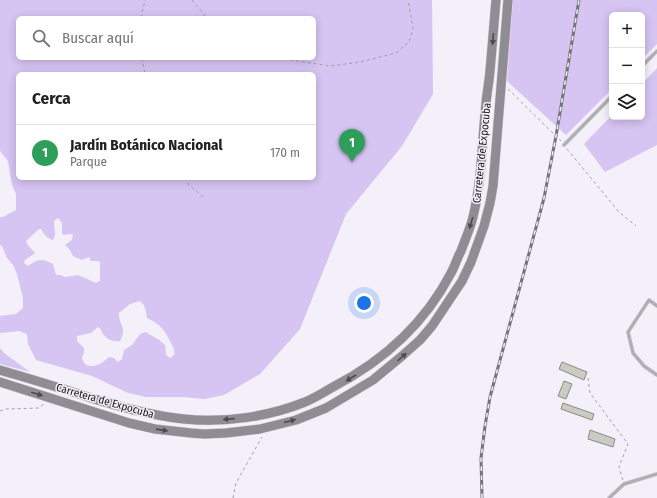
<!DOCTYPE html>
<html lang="es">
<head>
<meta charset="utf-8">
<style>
  :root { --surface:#fff; --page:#f2f2f2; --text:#202124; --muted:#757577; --line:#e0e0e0; --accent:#2563eb }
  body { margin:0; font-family:"Fira Sans Condensed",sans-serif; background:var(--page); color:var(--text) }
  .controls { position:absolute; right:12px; top:12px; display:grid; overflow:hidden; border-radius:6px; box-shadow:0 2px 10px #0003 }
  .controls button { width:36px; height:36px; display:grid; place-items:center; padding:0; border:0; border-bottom:1px solid var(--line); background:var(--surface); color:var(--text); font:20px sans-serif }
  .you { position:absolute; left:364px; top:303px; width:14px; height:14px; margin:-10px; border:3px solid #fff; border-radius:50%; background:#1a73e8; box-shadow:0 0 0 6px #1a73e833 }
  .badge { display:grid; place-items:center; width:26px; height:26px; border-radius:50%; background:var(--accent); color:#fff; font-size:13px; font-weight:700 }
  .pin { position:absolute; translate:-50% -33px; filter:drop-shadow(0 1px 2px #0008) }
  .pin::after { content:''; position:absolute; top:21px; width:14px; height:12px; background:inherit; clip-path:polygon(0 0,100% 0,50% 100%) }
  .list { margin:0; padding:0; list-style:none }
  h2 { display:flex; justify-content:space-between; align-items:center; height:52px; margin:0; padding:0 16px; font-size:17px }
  h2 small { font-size:13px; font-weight:400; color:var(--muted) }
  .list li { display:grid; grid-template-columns:26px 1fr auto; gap:12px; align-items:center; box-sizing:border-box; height:56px; padding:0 16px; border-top:1px solid var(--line) }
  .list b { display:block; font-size:15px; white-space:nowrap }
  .list p { margin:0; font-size:13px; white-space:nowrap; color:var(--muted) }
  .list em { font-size:13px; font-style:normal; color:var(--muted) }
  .icon { flex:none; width:22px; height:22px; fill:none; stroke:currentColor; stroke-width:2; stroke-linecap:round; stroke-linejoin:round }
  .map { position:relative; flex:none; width:657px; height:498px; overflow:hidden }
  .search { position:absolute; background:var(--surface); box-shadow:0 2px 10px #0003; left:16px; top:16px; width:300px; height:44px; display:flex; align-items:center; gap:10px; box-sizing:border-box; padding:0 14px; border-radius:6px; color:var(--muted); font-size:15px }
  .panel { position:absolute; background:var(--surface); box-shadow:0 2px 10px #0003; left:16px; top:72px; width:300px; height:108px; border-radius:6px }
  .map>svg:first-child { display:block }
  .green { fill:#d6c4f2; fill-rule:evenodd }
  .building { fill:#caccc3; stroke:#898b83 }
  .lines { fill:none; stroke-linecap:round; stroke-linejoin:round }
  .lane-casing { stroke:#d0cdd5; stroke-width:4 }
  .secondary-casing { stroke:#d0cdd5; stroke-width:10 }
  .path { stroke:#a39fa6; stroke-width:1; stroke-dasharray:3 3; stroke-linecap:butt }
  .lane { stroke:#afaeb2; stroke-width:3 }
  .secondary { stroke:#8f8d93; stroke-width:9 }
  .rail-casing { stroke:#757278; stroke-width:3 }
  .rail { stroke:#f4f0f9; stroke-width:1.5; stroke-dasharray:4.5; stroke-linecap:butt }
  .oneway { fill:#4c4a4e }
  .labels { text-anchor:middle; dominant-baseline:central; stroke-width:3; stroke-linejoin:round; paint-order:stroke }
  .street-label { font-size:11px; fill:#151316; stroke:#f4f0f9 }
</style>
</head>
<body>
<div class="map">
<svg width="657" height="498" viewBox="0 0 657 498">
  <rect width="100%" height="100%" fill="#f4f0f9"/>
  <g class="green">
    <path d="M 0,0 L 432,0 L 433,94 L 402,146 L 346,214 L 300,329 L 260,374 L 224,395 L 204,399 L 184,397 L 146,397 L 128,393 L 92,376 L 36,360 L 28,344 L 27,334 L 19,331 L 0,333 L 0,316 L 16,314 L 23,308 L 23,298 L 17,274 L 13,265 L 7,258 L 2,246 L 0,245 L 0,217 L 3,217 L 16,210 L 16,194 L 12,185 L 8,161 L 0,151 ZM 18,18 L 314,18 L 314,58 L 18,58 ZM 18,74 L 314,74 L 314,178 L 18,178 ZM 58,218 L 62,223 L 62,233 L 63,235 L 71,234 L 73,235 L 72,240 L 65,245 L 70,250 L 73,256 L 82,260 L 89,257 L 91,261 L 98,261 L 100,262 L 100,281 L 96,283 L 78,275 L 65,277 L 60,275 L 56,275 L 53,264 C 40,258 39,259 28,266 L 24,263 L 25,260 L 35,253 L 27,244 L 26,241 L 39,229 L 41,229 C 44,235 47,238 53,240 L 55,235 L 54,221 ZM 140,301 C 146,306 146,311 147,318 C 160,324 165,330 171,343 C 173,348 175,350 174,355 L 170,358 L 166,355 L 165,345 L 158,339 L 145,332 L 140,334 L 132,345 L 124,350 L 122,359 L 118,362 L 114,358 L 109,357 C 101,364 96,368 86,365 L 83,361 L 82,357 L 84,353 L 84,348 L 77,341 L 77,336 L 91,333 L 98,327 C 102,329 101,332 104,335 C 108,340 114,342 120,341 C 128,327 118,325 119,313 L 130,304 Z"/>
    <polygon points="513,0 657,0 657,44 642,59 642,15 612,15 612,89 566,135 507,81"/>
    <polygon points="657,68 657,145 605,172 584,144 612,115 612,117 642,117 642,84"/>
    <polygon points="0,348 4,353 30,372 0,364"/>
  </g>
  <g class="building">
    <polygon points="562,362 587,372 584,380 559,369"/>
    <polygon points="564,381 572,384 566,399 558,396"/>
    <polygon points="563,403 594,414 592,420 561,409"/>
    <polygon points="590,430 615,439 613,447 588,439"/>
  </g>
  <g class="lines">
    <g class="lane-casing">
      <g id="lane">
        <polyline points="642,66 657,51"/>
        <polyline points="564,145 612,96"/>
        <polyline points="657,306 649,300 628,332 633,353 644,366 657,375"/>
        <polyline points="609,498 624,484 657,474"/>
      </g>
    </g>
    <g class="secondary-casing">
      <g id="secondary">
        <path d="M 0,370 C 30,379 61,388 91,398 C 122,407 152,416 184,419 C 224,423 268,417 305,402 C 315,398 324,392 333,387 C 383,361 425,323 451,273 C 455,266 457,258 461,251 C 465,240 470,229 473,217 C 482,180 482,141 486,103 C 487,92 489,82 490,71 C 492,48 494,24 496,0"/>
        <polyline points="0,382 129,423 155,429 191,433 204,434 226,433 260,429 296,420 326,408 373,380 402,356 420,340 432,326 462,281 471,262 484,226 490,203 493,186 508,0"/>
      </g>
    </g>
    <g class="path">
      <polyline points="192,0 207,18"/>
      <polyline points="141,18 145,0"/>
      <polyline points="142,58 145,74"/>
      <polyline points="278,58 330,66 361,62 396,53 409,42 413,28 408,0"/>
      <polyline points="508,89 561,141"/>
      <polyline points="567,149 619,212 636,226"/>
      <polyline points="184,178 188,184 204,198"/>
      <polyline points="588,378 590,393 628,444 619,467 623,481"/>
      <polyline points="0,411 6,409 39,408 44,404"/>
      <polyline points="233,498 236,483 262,437"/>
    </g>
    <use href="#lane" class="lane"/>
    <use href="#secondary" class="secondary"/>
    <g class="rail-casing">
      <polyline id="rail" points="482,498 481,458 485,426 490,397 544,198 556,136 579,0"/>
    </g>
    <use href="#rail" class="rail"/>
  </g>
  <defs><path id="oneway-solid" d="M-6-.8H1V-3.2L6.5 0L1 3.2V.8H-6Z"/></defs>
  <g class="oneway">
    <use href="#oneway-solid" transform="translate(493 39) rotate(95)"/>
    <use href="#oneway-solid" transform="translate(471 223) rotate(107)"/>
    <use href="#oneway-solid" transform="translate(402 357) rotate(-42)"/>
    <use href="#oneway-solid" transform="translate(351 378) rotate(148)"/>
    <use href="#oneway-solid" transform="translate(37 394) rotate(18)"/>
    <use href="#oneway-solid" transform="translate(229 419) rotate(175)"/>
    <use href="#oneway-solid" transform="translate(290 421) rotate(-15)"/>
    <use href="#oneway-solid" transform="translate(162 430) rotate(8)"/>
  </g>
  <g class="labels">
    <g class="street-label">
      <text transform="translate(482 153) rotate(-84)">Carretera de Expocuba</text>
      <text transform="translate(105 401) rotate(16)">Carretera de Expocuba</text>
    </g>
  </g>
</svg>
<div class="controls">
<button>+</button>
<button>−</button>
<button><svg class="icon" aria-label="layers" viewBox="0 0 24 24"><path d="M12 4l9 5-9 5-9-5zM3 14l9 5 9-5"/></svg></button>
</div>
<div class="you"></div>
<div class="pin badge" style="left:352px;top:162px;background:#2e9e5b">1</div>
<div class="search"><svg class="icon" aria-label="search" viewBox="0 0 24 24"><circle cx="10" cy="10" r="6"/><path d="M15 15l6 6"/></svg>Buscar aquí</div>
<section class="panel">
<h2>Cerca<small></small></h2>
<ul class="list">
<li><span class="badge" style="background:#2e9e5b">1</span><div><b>Jardín Botánico Nacional</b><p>Parque</p></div><em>170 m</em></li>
</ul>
</section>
</div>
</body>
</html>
